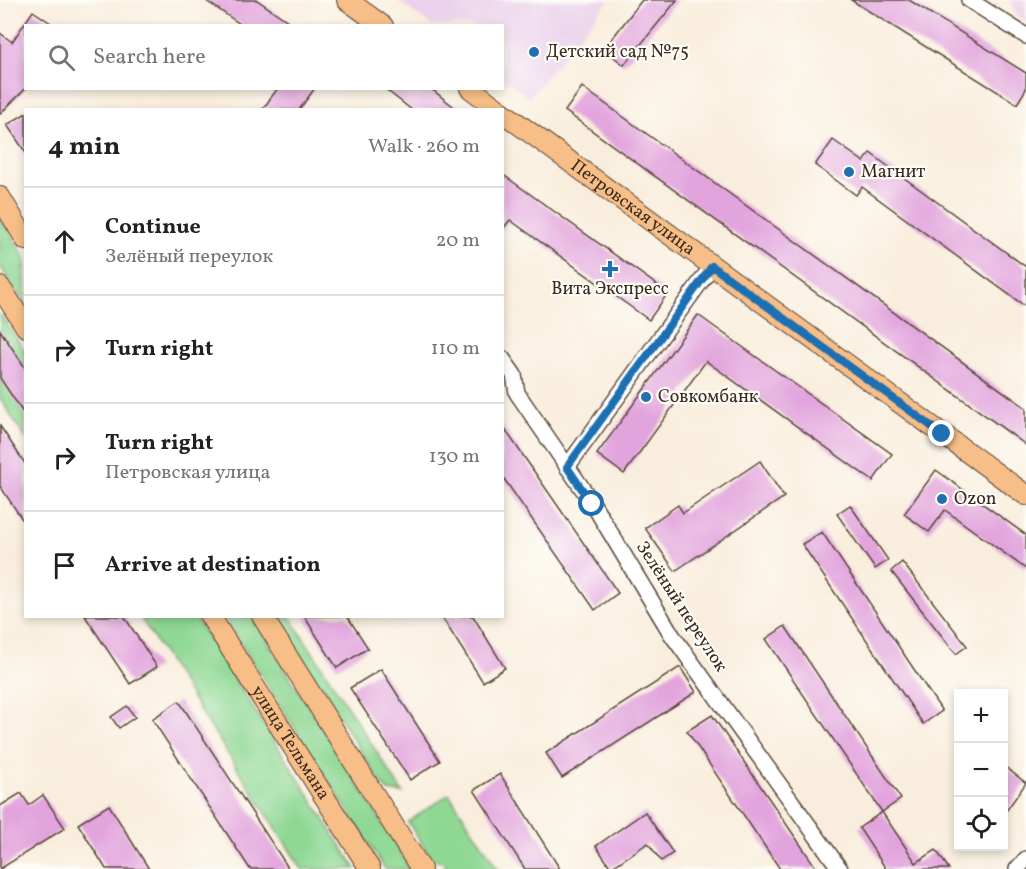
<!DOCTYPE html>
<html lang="en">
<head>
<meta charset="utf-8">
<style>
  :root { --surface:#fff; --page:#f2f2f2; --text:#202124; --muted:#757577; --line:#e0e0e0 }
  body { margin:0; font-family:Vollkorn,serif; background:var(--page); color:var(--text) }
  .controls { position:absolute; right:18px; bottom:18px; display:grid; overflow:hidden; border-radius:0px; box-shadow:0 3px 9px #0003 }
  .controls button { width:54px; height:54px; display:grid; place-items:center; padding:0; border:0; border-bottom:2px solid var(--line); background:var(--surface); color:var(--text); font:30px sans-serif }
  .stop { position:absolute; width:18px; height:18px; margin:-14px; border:4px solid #1f6fb2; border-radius:50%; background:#fff }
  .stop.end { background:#1f6fb2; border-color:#fff; box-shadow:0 2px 6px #0008 }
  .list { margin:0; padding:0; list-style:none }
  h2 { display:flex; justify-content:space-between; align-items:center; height:78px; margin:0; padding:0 24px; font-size:26px }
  h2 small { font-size:20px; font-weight:400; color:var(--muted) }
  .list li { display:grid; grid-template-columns:39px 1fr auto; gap:18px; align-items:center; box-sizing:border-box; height:108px; padding:0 24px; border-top:2px solid var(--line) }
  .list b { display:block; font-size:22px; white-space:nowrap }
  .list p { margin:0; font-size:20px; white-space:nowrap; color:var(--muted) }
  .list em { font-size:20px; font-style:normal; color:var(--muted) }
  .icon { flex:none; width:33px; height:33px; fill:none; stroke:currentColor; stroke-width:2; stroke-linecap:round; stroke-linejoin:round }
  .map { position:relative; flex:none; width:1026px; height:869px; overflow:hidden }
  .search { position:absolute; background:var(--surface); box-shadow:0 3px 9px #0003; left:24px; top:24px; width:480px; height:66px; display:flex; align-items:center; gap:15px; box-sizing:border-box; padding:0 21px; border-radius:0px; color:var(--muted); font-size:22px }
  .panel { position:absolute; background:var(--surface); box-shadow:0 3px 9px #0003; left:24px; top:108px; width:480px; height:510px; border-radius:0px }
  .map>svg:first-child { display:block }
  .built { fill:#ebd1eb }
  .green { fill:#8fd894; stroke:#658159; stroke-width:1.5 }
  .building { fill:#e2a4dd }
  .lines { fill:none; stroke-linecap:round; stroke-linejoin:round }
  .minor-casing { stroke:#58473b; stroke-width:18 }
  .major-casing { stroke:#58473b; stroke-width:22 }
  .minor { stroke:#fff; stroke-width:15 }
  .major { stroke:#f7be87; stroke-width:20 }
  .route { stroke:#1f6fb2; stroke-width:8 }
  .poi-dot { fill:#1f6fb2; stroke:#fdfcf7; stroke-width:2 }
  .labels { text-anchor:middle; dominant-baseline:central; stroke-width:4.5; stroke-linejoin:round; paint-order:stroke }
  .poi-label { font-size:18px; fill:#3b2a1e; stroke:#fdfcf7; text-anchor:start }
  .street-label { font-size:18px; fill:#3b2a1e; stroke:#fdfcf7 }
</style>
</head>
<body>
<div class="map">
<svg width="1026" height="869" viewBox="0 0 1026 869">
  <rect width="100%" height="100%" fill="#fdfcf7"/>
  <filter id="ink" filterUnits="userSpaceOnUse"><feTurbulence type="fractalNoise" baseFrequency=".0167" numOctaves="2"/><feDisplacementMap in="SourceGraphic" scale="12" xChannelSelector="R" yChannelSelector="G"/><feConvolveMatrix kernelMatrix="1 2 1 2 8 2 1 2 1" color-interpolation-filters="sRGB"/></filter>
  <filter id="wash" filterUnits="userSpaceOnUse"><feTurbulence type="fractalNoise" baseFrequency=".008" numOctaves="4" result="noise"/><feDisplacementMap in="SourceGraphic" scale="24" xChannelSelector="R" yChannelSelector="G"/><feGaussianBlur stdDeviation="1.35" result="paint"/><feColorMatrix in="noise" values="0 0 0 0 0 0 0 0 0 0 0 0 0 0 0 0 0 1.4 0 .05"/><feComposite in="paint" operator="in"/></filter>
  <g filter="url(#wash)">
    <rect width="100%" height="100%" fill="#f9eedd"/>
    <g class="built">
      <polygon points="397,0 609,0 529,98 503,78 502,26 431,25"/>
      <polygon points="1010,0 1026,0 1026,21 1015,14"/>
    </g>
    <g class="green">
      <polygon points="0,217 25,257 25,306 0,266"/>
      <polygon points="0,314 25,351 25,438 0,398"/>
      <polygon points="140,617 195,617 356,869 302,869"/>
      <polygon points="224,617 252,617 411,869 385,869"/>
      <polygon points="275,617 290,617 403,793 388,791 383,786"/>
      <polygon points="449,794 498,869 447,869 443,862 432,859 408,822"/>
    </g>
    <g id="blocks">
      <g class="building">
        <polygon points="205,0 257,0 295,26 243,26"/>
        <polygon points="642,0 677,0 624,65 604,49"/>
        <polygon points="851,0 909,0 1026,73 1026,89 1017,104"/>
        <polygon points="33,11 55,26 26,26 26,88 0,114 0,33 12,42"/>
        <polygon points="582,87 1026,408 1026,445 565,111"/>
        <polygon points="278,88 315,88 299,110 262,110"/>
        <polygon points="384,88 430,88 458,110 412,110"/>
        <polygon points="26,113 26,153 7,125"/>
        <polygon points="833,140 864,162 870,153 1026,267 1026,307 862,187 856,195 815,165"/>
        <polygon points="502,174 668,293 649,320 510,220 502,230"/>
        <polygon points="698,315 892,454 873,481 706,361 624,474 597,454"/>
        <polygon points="0,330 26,369 26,417 0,378"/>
        <polygon points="502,425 618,593 595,610 502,476"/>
        <polygon points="0,426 26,465 26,525 0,486"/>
        <polygon points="760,461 784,497 675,571 645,528 678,505 683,513"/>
        <polygon points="936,470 1026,535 1026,569 945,510 929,532 904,514"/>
        <polygon points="850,505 888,560 875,569 837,514"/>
        <polygon points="822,532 942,711 923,724 802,544"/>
        <polygon points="902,562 967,646 956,654 891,571"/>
        <polygon points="85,616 124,616 157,667 130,684"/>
        <polygon points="304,616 347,616 368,648 337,668"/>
        <polygon points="441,616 473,616 505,668 483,682"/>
        <polygon points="785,626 901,799 882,812 766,639"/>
        <polygon points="680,667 696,692 562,778 546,753"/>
        <polygon points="381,669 440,761 410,780 350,688"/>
        <polygon points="179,701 289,869 250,869 152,719"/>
        <polygon points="127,706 135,717 119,728 111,717"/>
        <polygon points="712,715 817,869 780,869 687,731"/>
        <polygon points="1004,766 1026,783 1004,814"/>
        <polygon points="500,774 560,869 525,869 474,790"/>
        <polygon points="21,793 29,805 43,795 65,828 0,869 0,806"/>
        <polygon points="109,805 149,869 106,869 78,824"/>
        <polygon points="645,812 673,853 661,861 648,843 611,868 596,846"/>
        <polygon points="882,812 916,863 936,850 949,869 886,869 859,828"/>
      </g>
    </g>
  </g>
  <g filter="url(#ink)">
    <use href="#blocks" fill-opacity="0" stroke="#58473b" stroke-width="1.5"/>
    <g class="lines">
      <g class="minor-casing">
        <g id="minor">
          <polyline points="969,0 1026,36"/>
          <polyline points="502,358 514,375 517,393 593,504 672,635 840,869"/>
          <polyline points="567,467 712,266"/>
          <polyline points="1017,869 1026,859"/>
        </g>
      </g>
      <g class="major-casing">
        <g id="major">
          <polyline points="347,0 383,26"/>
          <polyline points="470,88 499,110"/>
          <path id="s1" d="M 502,112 L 1026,495"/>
          <polyline points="0,197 26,240"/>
          <polyline points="0,287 26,327"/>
          <path id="s2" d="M 210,616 L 370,869"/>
          <polyline points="262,616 421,869"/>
        </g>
      </g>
      <use href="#minor" class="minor"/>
      <use href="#major" class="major"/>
    </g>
  </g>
  <g class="lines" filter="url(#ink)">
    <polyline class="route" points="592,504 567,467 712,266 942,434"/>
  </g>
  <g class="poi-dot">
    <circle cx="534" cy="52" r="6"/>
    <circle cx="849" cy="172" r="6"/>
    <path d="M607 260h6v6h6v6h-6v6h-6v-6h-6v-6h6z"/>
    <circle cx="646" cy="397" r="6"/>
    <circle cx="942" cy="499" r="6"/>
  </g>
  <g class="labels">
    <g class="poi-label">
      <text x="546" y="52">Детский сад №75</text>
      <text x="861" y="172">Магнит</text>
      <text x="610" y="289" text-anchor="middle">Вита Экспресс</text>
      <text x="658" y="397">Совкомбанк</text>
      <text x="954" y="499">Ozon</text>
    </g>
    <g class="street-label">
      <text stroke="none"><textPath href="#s1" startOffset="162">Петровская улица</textPath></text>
      <text transform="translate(681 607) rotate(57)">Зелёный переулок</text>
      <text stroke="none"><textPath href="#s2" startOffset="150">улица Тельмана</textPath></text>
    </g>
  </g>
</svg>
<div class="controls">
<button>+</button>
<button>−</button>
<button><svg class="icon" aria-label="locate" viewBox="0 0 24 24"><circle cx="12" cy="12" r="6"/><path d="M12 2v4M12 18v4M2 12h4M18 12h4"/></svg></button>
</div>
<div class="stop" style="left:592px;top:504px"></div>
<div class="stop end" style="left:942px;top:434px"></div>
<div class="search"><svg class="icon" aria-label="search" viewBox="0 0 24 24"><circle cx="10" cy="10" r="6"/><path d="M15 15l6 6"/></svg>Search here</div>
<section class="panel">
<h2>4 min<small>Walk · 260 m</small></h2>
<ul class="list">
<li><svg class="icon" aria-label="ahead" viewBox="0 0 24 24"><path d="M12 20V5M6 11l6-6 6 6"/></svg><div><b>Continue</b><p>Зелёный переулок</p></div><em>20 m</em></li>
<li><svg class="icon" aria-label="right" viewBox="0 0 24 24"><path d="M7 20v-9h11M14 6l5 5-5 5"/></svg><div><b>Turn right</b></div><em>110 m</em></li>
<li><svg class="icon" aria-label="right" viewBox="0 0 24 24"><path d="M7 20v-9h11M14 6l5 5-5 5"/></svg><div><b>Turn right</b><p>Петровская улица</p></div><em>130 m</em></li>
<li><svg class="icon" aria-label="arrive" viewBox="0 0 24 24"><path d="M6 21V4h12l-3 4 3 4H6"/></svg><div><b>Arrive at destination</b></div></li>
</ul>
</section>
</div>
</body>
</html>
